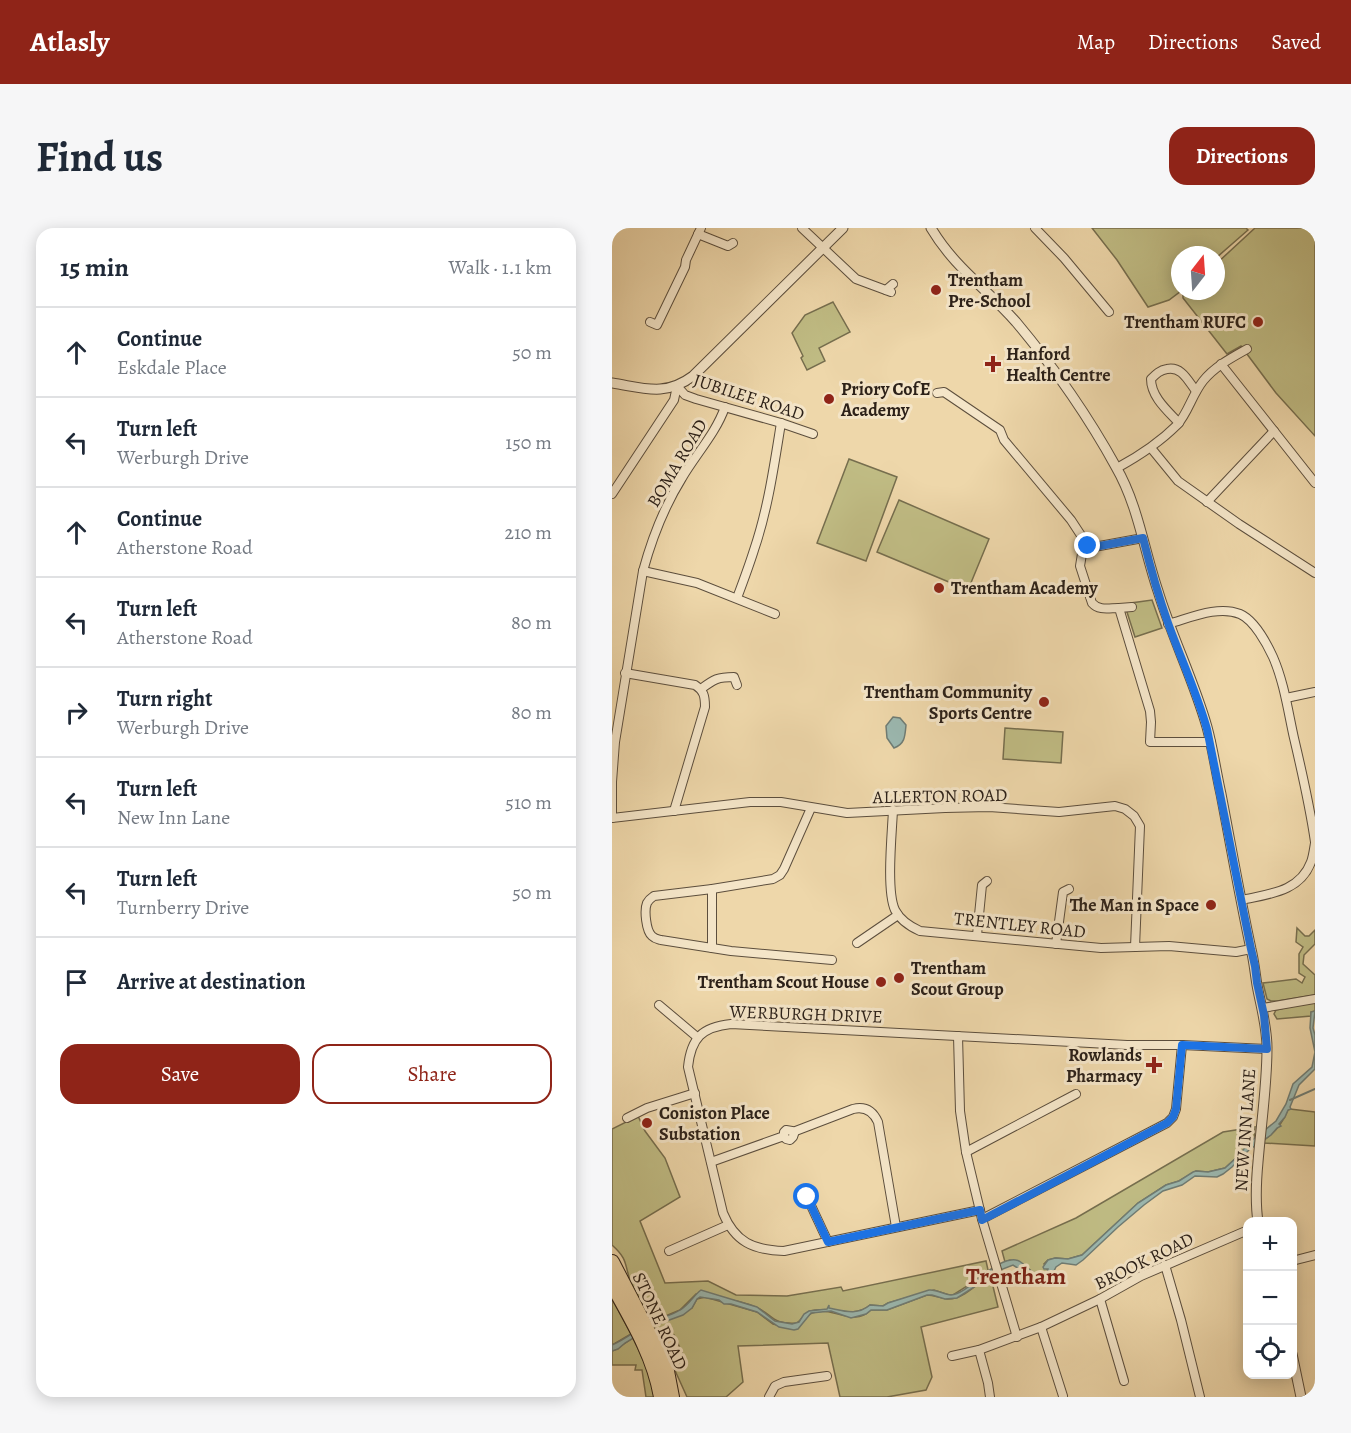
<!DOCTYPE html>
<html lang="en">
<head>
<meta charset="utf-8">
<style>
  :root { --surface:#fff; --page:#f6f6f7; --text:#1f2937; --muted:#747a83; --line:#e0e1e3; --accent:#8f2418 }
  body { margin:0; font-family:Alegreya,serif; background:var(--page); color:var(--text) }
  .controls { position:absolute; right:18px; bottom:18px; display:grid; overflow:hidden; border-radius:12px; box-shadow:0 3px 15px #0003 }
  .controls button { width:54px; height:54px; display:grid; place-items:center; padding:0; border:0; border-bottom:2px solid var(--line); background:var(--surface); color:var(--text); font:30px sans-serif }
  .compass { position:absolute; left:559px; top:18px; width:54px; height:54px; border-radius:50%; background:var(--surface); box-shadow:0 3px 15px #0003; rotate:17deg }
  .stop { position:absolute; width:18px; height:18px; margin:-14px; border:4px solid #1a73e8; border-radius:50%; background:#fff }
  .stop.end { background:#1a73e8; border-color:#fff; box-shadow:0 2px 6px #0008 }
  .list { margin:0; padding:0; list-style:none }
  h2 { display:flex; justify-content:space-between; align-items:center; height:78px; margin:0; padding:0 24px; font-size:26px }
  h2 small { font-size:20px; font-weight:400; color:var(--muted) }
  .list li { display:grid; grid-template-columns:39px 1fr auto; gap:18px; align-items:center; box-sizing:border-box; height:90px; padding:0 24px; border-top:2px solid var(--line) }
  .list b { display:block; font-size:22px; white-space:nowrap }
  .list p { margin:0; font-size:20px; white-space:nowrap; color:var(--muted) }
  .list em { font-size:20px; font-style:normal; color:var(--muted) }
  .actions { display:flex; gap:12px; padding:18px 24px }
  .actions a { flex:1; padding:14px 0; border:2px solid var(--accent); border-radius:18px; text-align:center; font-size:21px; color:var(--accent) }
  .actions .main { background:var(--accent); color:#fff }
  .icon { flex:none; width:33px; height:33px; fill:none; stroke:currentColor; stroke-width:2; stroke-linecap:round; stroke-linejoin:round }
  .map { position:relative; flex:none; width:703px; height:1169px; overflow:hidden; border-radius:18px }
  header { display:flex; align-items:center; gap:36px; box-sizing:border-box; height:84px; padding:0 30px; background:var(--accent); color:#fff }
  header strong { font-size:28px }
  nav { display:flex; gap:33px; margin-inline-start:auto; font-size:21px }
  .intro { display:flex; align-items:center; justify-content:space-between; box-sizing:border-box; height:144px; padding:0 36px }
  h1 { margin:0; font-size:42px }
  .button { padding:15px 27px; border-radius:18px; background:var(--accent); color:#fff; font-size:21px; font-weight:700 }
  main { display:flex; gap:36px; padding:0 36px }
  aside { flex:1; background:var(--surface); border-radius:18px; box-shadow:0 3px 15px #0003 }
  .map>svg:first-child { display:block }
  .green { fill:#c0bc84; stroke:#766e4e; stroke-width:1.5 }
  .water { fill:#9bb8b0; stroke:#6f7c74; stroke-width:1.5 }
  .lines { fill:none; stroke-linecap:round; stroke-linejoin:round }
  .stream { stroke:#6f7c74; stroke-width:2 }
  .minor-casing { stroke:#5c4e3d; stroke-width:10 }
  .tertiary-casing { stroke:#5c4e3d; stroke-width:11 }
  .trunk-casing { stroke:#2c2119; stroke-width:16 }
  .minor { stroke:#f4e5c8; stroke-width:8 }
  .tertiary { stroke:#f4e5c8; stroke-width:9 }
  .trunk { stroke:#eed7aa; stroke-width:14 }
  .route { stroke:#1a73e8; stroke-width:8 }
  .poi-dot { fill:#8f2418; stroke:#f4e5c8; stroke-width:2 }
  .labels { text-anchor:middle; dominant-baseline:central; stroke-width:6; stroke-linejoin:round; paint-order:stroke }
  .poi-label { font-size:18px; font-weight:bold; fill:#2c2119; stroke:#f4e5c8; text-anchor:start }
  .street-label { font-size:18px; fill:#2c2119; stroke:#f4e5c8 }
  .district-label { font-size:24px; font-weight:bold; fill:#7a1f14; stroke:#f4e5c8 }
</style>
</head>
<body>
<header>
<strong>Atlasly</strong>
<nav><a>Map</a><a>Directions</a><a>Saved</a></nav>
</header>
<div class="intro"><h1>Find us</h1><a class="button">Directions</a></div>
<main>
<aside>
<h2>15 min<small>Walk · 1.1 km</small></h2>
<ul class="list">
<li><svg class="icon" aria-label="ahead" viewBox="0 0 24 24"><path d="M12 20V5M6 11l6-6 6 6"/></svg><div><b>Continue</b><p>Eskdale Place</p></div><em>50 m</em></li>
<li><svg class="icon" aria-label="left" viewBox="0 0 24 24"><path d="M17 20v-9H6M10 6l-5 5 5 5"/></svg><div><b>Turn left</b><p>Werburgh Drive</p></div><em>150 m</em></li>
<li><svg class="icon" aria-label="ahead" viewBox="0 0 24 24"><path d="M12 20V5M6 11l6-6 6 6"/></svg><div><b>Continue</b><p>Atherstone Road</p></div><em>210 m</em></li>
<li><svg class="icon" aria-label="left" viewBox="0 0 24 24"><path d="M17 20v-9H6M10 6l-5 5 5 5"/></svg><div><b>Turn left</b><p>Atherstone Road</p></div><em>80 m</em></li>
<li><svg class="icon" aria-label="right" viewBox="0 0 24 24"><path d="M7 20v-9h11M14 6l5 5-5 5"/></svg><div><b>Turn right</b><p>Werburgh Drive</p></div><em>80 m</em></li>
<li><svg class="icon" aria-label="left" viewBox="0 0 24 24"><path d="M17 20v-9H6M10 6l-5 5 5 5"/></svg><div><b>Turn left</b><p>New Inn Lane</p></div><em>510 m</em></li>
<li><svg class="icon" aria-label="left" viewBox="0 0 24 24"><path d="M17 20v-9H6M10 6l-5 5 5 5"/></svg><div><b>Turn left</b><p>Turnberry Drive</p></div><em>50 m</em></li>
<li><svg class="icon" aria-label="arrive" viewBox="0 0 24 24"><path d="M6 21V4h12l-3 4 3 4H6"/></svg><div><b>Arrive at destination</b></div></li>
</ul>
<div class="actions"><a class="main">Save</a><a>Share</a></div>
</aside>
<div class="map">
<svg width="703" height="1169" viewBox="0 0 703 1169">
  <rect width="100%" height="100%" fill="#eed7aa"/>
  <filter id="stains"><feTurbulence type="fractalNoise" baseFrequency=".00333" numOctaves="4"/><feColorMatrix values="0 0 0 0 .2 0 0 0 0 .09 0 0 0 0 .02 0 0 0 .5 -.17"/></filter>
  <radialGradient id="worn" r=".72"><stop offset=".6" stop-color="#630" stop-opacity="0"/><stop offset="1" stop-color="#630" stop-opacity=".3"/></radialGradient>
  <g class="green">
    <polygon points="480,0 634,0 636,2 604,30 604,27 568,27 568,63 569,63 557,72 536,79 505,32"/>
    <polygon points="643,0 703,0 703,208 664,165 629,118 615,126 571,70 571,65 573,63 604,63 604,36"/>
    <polygon points="221,74 238,104 207,120 213,133 195,142 189,130 191,128 180,105 193,87"/>
    <polygon points="237,231 285,249 254,333 205,315"/>
    <polygon points="287,272 377,311 356,362 265,324"/>
    <polygon points="540,372 550,400 523,409 514,381 520,381 519,375"/>
    <polygon points="393,500 451,504 449,535 391,531"/>
    <polygon points="685,700 693,708 697,708 703,702 703,716 692,727 691,736 703,747 703,767 665,773 659,773 655,771 651,755 684,751 690,755 693,749 687,745 687,726 691,719 684,714"/>
    <polygon points="703,773 703,783 699,784 699,788 665,791 662,786 664,782"/>
    <path d="M 678,881 L 703,884 L 703,918 L 652,915 L 652,912 C 663,905 671,894 676,882 Z"/>
    <path d="M 26,888 L 33,903 L 53,930 L 68,969 L 28,993 L 53,1055 L 96,1053 L 124,1067 L 175,1068 L 229,1059 L 231,1063 L 374,1033 L 376,1042 L 360,1055 L 341,1067 L 337,1067 L 322,1062 L 276,1075 L 271,1078 L 258,1077 C 240,1092 219,1077 198,1083 C 192,1085 190,1092 185,1095 C 158,1097 161,1085 141,1078 C 123,1071 103,1069 84,1066 L 68,1082 L 39,1094 C 33,1081 24,1068 19,1055 C 12,1037 17,1032 0,1017 L 0,901 Z"/>
    <polygon points="643,899 642,911 624,930 613,940 596,944 584,943 567,953 554,957 526,975 470,1027 456,1031 444,1030 436,1032 432,1036 436,1043 433,1046 422,1045 409,1035 398,1032 393,1034 390,1023 464,990 611,904"/>
    <path d="M 378,1046 L 386,1079 L 309,1099 L 320,1149 L 314,1162 L 275,1169 L 228,1169 L 216,1115 L 126,1118 L 131,1154 L 114,1169 L 75,1169 L 61,1138 L 74,1133 L 62,1107 L 48,1112 L 41,1098 L 80,1080 L 85,1071 L 93,1069 L 145,1084 L 161,1096 L 182,1101 C 187,1097 194,1088 200,1085 C 222,1077 240,1100 259,1082 L 275,1082 L 315,1067 C 322,1067 328,1070 335,1071 C 351,1072 366,1055 378,1046 Z"/>
    <polygon points="0,1071 19,1106 0,1117"/>
    <path d="M 21,1110 L 39,1149 L 43,1169 L 34,1169 L 30,1142 L 23,1142 L 24,1137 L 0,1137 L 0,1123 C 8,1120 13,1114 21,1110 Z"/>
  </g>
  <g class="water">
    <path d="M 281,489 L 288,490 L 294,497 C 293,508 293,516 282,520 L 275,510 L 274,498 Z"/>
    <path d="M 703,783 L 701,800 L 703,807 L 703,841 L 687,857 L 678,879 L 679,881 L 676,882 L 673,889 L 667,896 L 669,898 L 665,900 L 659,907 L 637,922 L 620,939 L 611,946 L 605,949 L 583,948 L 570,957 L 551,963 L 532,977 L 506,999 L 471,1032 L 464,1037 L 450,1035 L 444,1039 L 438,1051 L 424,1052 L 401,1037 L 378,1046 L 367,1056 L 345,1070 L 333,1071 L 320,1067 L 315,1067 L 275,1082 L 259,1082 L 254,1086 L 239,1090 L 219,1083 L 199,1085 L 186,1101 L 182,1102 L 167,1099 L 145,1084 L 119,1076 L 112,1076 L 107,1072 L 88,1069 L 85,1071 L 80,1080 L 71,1087 L 41,1098 L 13,1115 L 6,1121 L 0,1123 L 0,1117 C 13,1112 24,1102 37,1095 C 47,1090 59,1088 68,1082 C 77,1077 81,1068 89,1062 L 145,1079 L 163,1093 L 180,1096 L 187,1094 L 192,1086 L 197,1083 L 215,1081 L 217,1077 L 217,1080 C 232,1083 245,1088 258,1077 L 271,1078 L 276,1075 L 317,1062 C 325,1061 332,1067 339,1067 C 356,1066 377,1035 399,1032 C 414,1029 417,1053 435,1045 L 436,1041 L 432,1041 L 431,1039 L 436,1032 L 443,1030 L 456,1031 L 470,1027 L 526,975 L 554,957 L 567,953 L 581,944 L 584,943 L 596,944 L 613,940 L 624,930 L 638,914 L 664,893 L 674,876 L 681,856 L 700,839 L 703,824 L 698,800 L 699,784 Z"/>
  </g>
  <g class="lines">
    <polyline class="stream" points="678,872 703,861"/>
    <g class="minor-casing">
      <g id="minor">
        <polyline points="190,0 244,51 279,64"/>
        <polyline points="423,0 452,30 497,84"/>
        <polyline points="86,6 116,18 121,15"/>
        <polyline points="274,62 281,56"/>
        <polyline points="38,94 45,97 73,39 74,32 89,0"/>
        <polyline points="609,136 703,255"/>
        <polyline points="65,158 73,167 84,171 169,195 201,206"/>
        <polyline points="325,165 332,164 388,202 392,212 459,292 476,318 482,319 531,310"/>
        <path d="M 567,195 C 556,183 539,169 539,151 C 544,146 548,142 555,141 C 570,138 576,153 584,163"/>
        <polyline points="539,220 566,253 627,296 703,345"/>
        <path d="M 505,240 C 527,228 547,215 565,197 C 576,185 580,167 591,153 C 602,139 619,130 635,121"/>
        <polyline points="0,266 62,172 65,158"/>
        <polyline points="595,274 662,203"/>
        <path d="M 476,318 L 470,326 L 468,338 L 480,375 C 487,383 497,380 507,380 L 538,483 L 539,494 L 538,514 L 599,514"/>
        <polyline points="31,343 85,355 163,386"/>
        <path d="M 125,370 C 131,354 137,338 142,322 C 156,281 162,238 169,195"/>
        <polyline points="507,380 520,379"/>
        <path d="M 556,396 C 578,390 606,377 628,386 C 642,392 655,416 661,429 C 672,454 676,483 682,510 C 690,544 698,579 703,614"/>
        <path d="M 13,445 L 83,457 C 92,463 93,468 93,479 L 62,583"/>
        <path d="M 89,461 C 102,451 106,449 122,449 L 125,457"/>
        <polyline points="674,470 703,464"/>
        <path d="M 199,580 L 172,641 L 168,647 L 161,651 L 100,661 L 42,668 C 39,670 37,671 35,675 C 32,682 34,703 40,708 C 43,711 45,711 49,712 L 119,723 L 220,732"/>
        <path d="M 281,582 C 280,605 274,663 283,682 C 288,692 297,698 308,703 L 489,720 L 557,718 L 624,724 L 639,721"/>
        <polyline points="0,590 138,574 169,574 235,585 333,580 377,579 447,584 503,578 513,581 522,588 528,598 523,719"/>
        <path d="M 0,590 L 0,554 L 3,514 L 31,343 C 40,310 52,279 70,250 C 84,226 104,205 113,179"/>
        <path d="M 630,672 C 656,666 688,664 699,634 C 701,629 702,621 703,615"/>
        <polyline points="365,707 370,657 375,653"/>
        <polyline points="245,715 286,687"/>
        <polyline points="444,716 451,664 457,661"/>
        <polyline points="100,720 100,661"/>
        <polyline points="47,777 85,809"/>
        <polyline points="651,780 703,771"/>
        <polyline points="346,808 348,883 354,924 370,991 405,1109"/>
        <polyline points="15,890 35,880 83,865"/>
        <path d="M 181,904 L 241,881 C 253,878 261,883 266,894 L 284,999"/>
        <polyline points="354,924 464,866"/>
        <polyline points="99,934 172,908 172,904 174,902 180,903 182,906 181,909 178,912 174,911 172,908"/>
        <polyline points="199,966 195,969 216,1014"/>
        <path d="M 368,982 L 172,1023 C 141,1022 123,1014 111,985 L 76,839 C 79,810 90,799 119,796 L 515,817 L 570,817 L 655,821"/>
        <polyline points="370,991 555,895 561,889 564,881 570,817"/>
        <polyline points="57,1023 116,997"/>
        <polyline points="680,1033 703,1027"/>
        <polyline points="553,1037 569,1092 588,1169"/>
        <polyline points="488,1071 512,1153"/>
        <polyline points="429,1099 451,1168"/>
        <polyline points="367,1122 376,1155 378,1169"/>
        <polyline points="340,1128 367,1122 429,1099 488,1071 529,1048 636,1002"/>
        <polyline points="157,1169 163,1158 172,1154 215,1148"/>
      </g>
    </g>
    <g class="tertiary-casing">
      <g id="tertiary">
        <path d="M 319,0 C 342,39 375,61 404,94 C 440,137 477,190 504,239 C 526,277 532,322 546,363 C 560,409 582,453 595,499 C 601,521 604,544 609,566 C 619,618 628,670 639,721 C 642,733 643,745 645,757 C 649,779 655,798 655,820 C 655,858 649,897 646,934 C 644,955 643,973 646,994"/>
        <path d="M 0,155 C 32,160 53,169 81,148 L 231,0"/>
        <polyline points="680,1126 689,1169"/>
      </g>
    </g>
    <g class="trunk-casing">
      <g id="trunk">
        <polyline points="0,1034 39,1109 55,1143 60,1169"/>
        <path d="M 0,1056 C 20,1092 42,1128 49,1169"/>
      </g>
    </g>
    <use href="#minor" class="minor"/>
    <use href="#tertiary" class="tertiary"/>
    <use href="#trunk" class="trunk"/>
  </g>
  <g class="lines">
    <path class="route" d="M 195,969 L 216,1014 L 368,982 L 370,992 L 555,895 L 561,889 L 564,881 L 570,817 L 655,821 L 652,787 L 645,755 L 643,738 L 639,721 L 595,501 C 585,465 569,431 556,395 C 546,367 538,338 531,310 L 482,319 L 476,318"/>
  </g>
  <g class="poi-dot">
    <circle cx="324" cy="62" r="6"/>
    <circle cx="646" cy="94" r="6"/>
    <path d="M378 127h6v6h6v6h-6v6h-6v-6h-6v-6h6z"/>
    <circle cx="217" cy="171" r="6"/>
    <circle cx="327" cy="360" r="6"/>
    <circle cx="432" cy="474" r="6"/>
    <circle cx="599" cy="677" r="6"/>
    <circle cx="287" cy="750" r="6"/>
    <circle cx="269" cy="754" r="6"/>
    <path d="M539 828h6v6h6v6h-6v6h-6v-6h-6v-6h6z"/>
    <circle cx="35" cy="895" r="6"/>
  </g>
  <g class="labels">
    <g class="poi-label">
      <text x="336" y="52">Trentham<tspan x="336" dy="21">Pre-School</tspan></text>
      <text x="634" y="94" text-anchor="end">Trentham RUFC</text>
      <text x="394" y="126">Hanford<tspan x="394" dy="21">Health Centre</tspan></text>
      <text x="229" y="161">Priory CofE<tspan x="229" dy="21">Academy</tspan></text>
      <text x="339" y="360">Trentham Academy</text>
      <text x="420" y="464" text-anchor="end">Trentham Community<tspan x="420" dy="21">Sports Centre</tspan></text>
      <text x="587" y="677" text-anchor="end">The Man in Space</text>
      <text x="299" y="740">Trentham<tspan x="299" dy="21">Scout Group</tspan></text>
      <text x="257" y="754" text-anchor="end">Trentham Scout House</text>
      <text x="530" y="827" text-anchor="end">Rowlands<tspan x="530" dy="21">Pharmacy</tspan></text>
      <text x="47" y="885">Coniston Place<tspan x="47" dy="21">Substation</tspan></text>
    </g>
    <g class="street-label">
      <text transform="translate(137 169) rotate(18)">JUBILEE ROAD</text>
      <text transform="translate(65 235) rotate(-59)">BOMA ROAD</text>
      <text transform="translate(328 568) rotate(-1)">ALLERTON ROAD</text>
      <text transform="translate(408 697) rotate(6)">TRENTLEY ROAD</text>
      <text transform="translate(194 786) rotate(2)">WERBURGH DRIVE</text>
      <text transform="translate(633 902) rotate(-86)">NEW INN LANE</text>
      <text transform="translate(532 1033) rotate(-26)">BROOK ROAD</text>
      <text transform="translate(48 1093) rotate(65)">STONE ROAD</text>
    </g>
    <g class="district-label">
      <text x="404" y="1048">Trentham</text>
    </g>
  </g>
  <rect width="100%" height="100%" filter="url(#stains)"/>
  <rect width="100%" height="100%" fill="url(#worn)"/>
</svg>
<div class="controls">
<button>+</button>
<button>−</button>
<button><svg class="icon" aria-label="locate" viewBox="0 0 24 24"><circle cx="12" cy="12" r="6"/><path d="M12 2v4M12 18v4M2 12h4M18 12h4"/></svg></button>
</div>
<svg class="compass" viewBox="-18 -18 36 36"><path d="M0-13l5 13h-10z" fill="#e53935"/><path d="M0 13l5-13h-10z" fill="#747a83"/></svg>
<div class="stop" style="left:195px;top:969px"></div>
<div class="stop end" style="left:476px;top:318px"></div>
</div>
</main>
</body>
</html>
